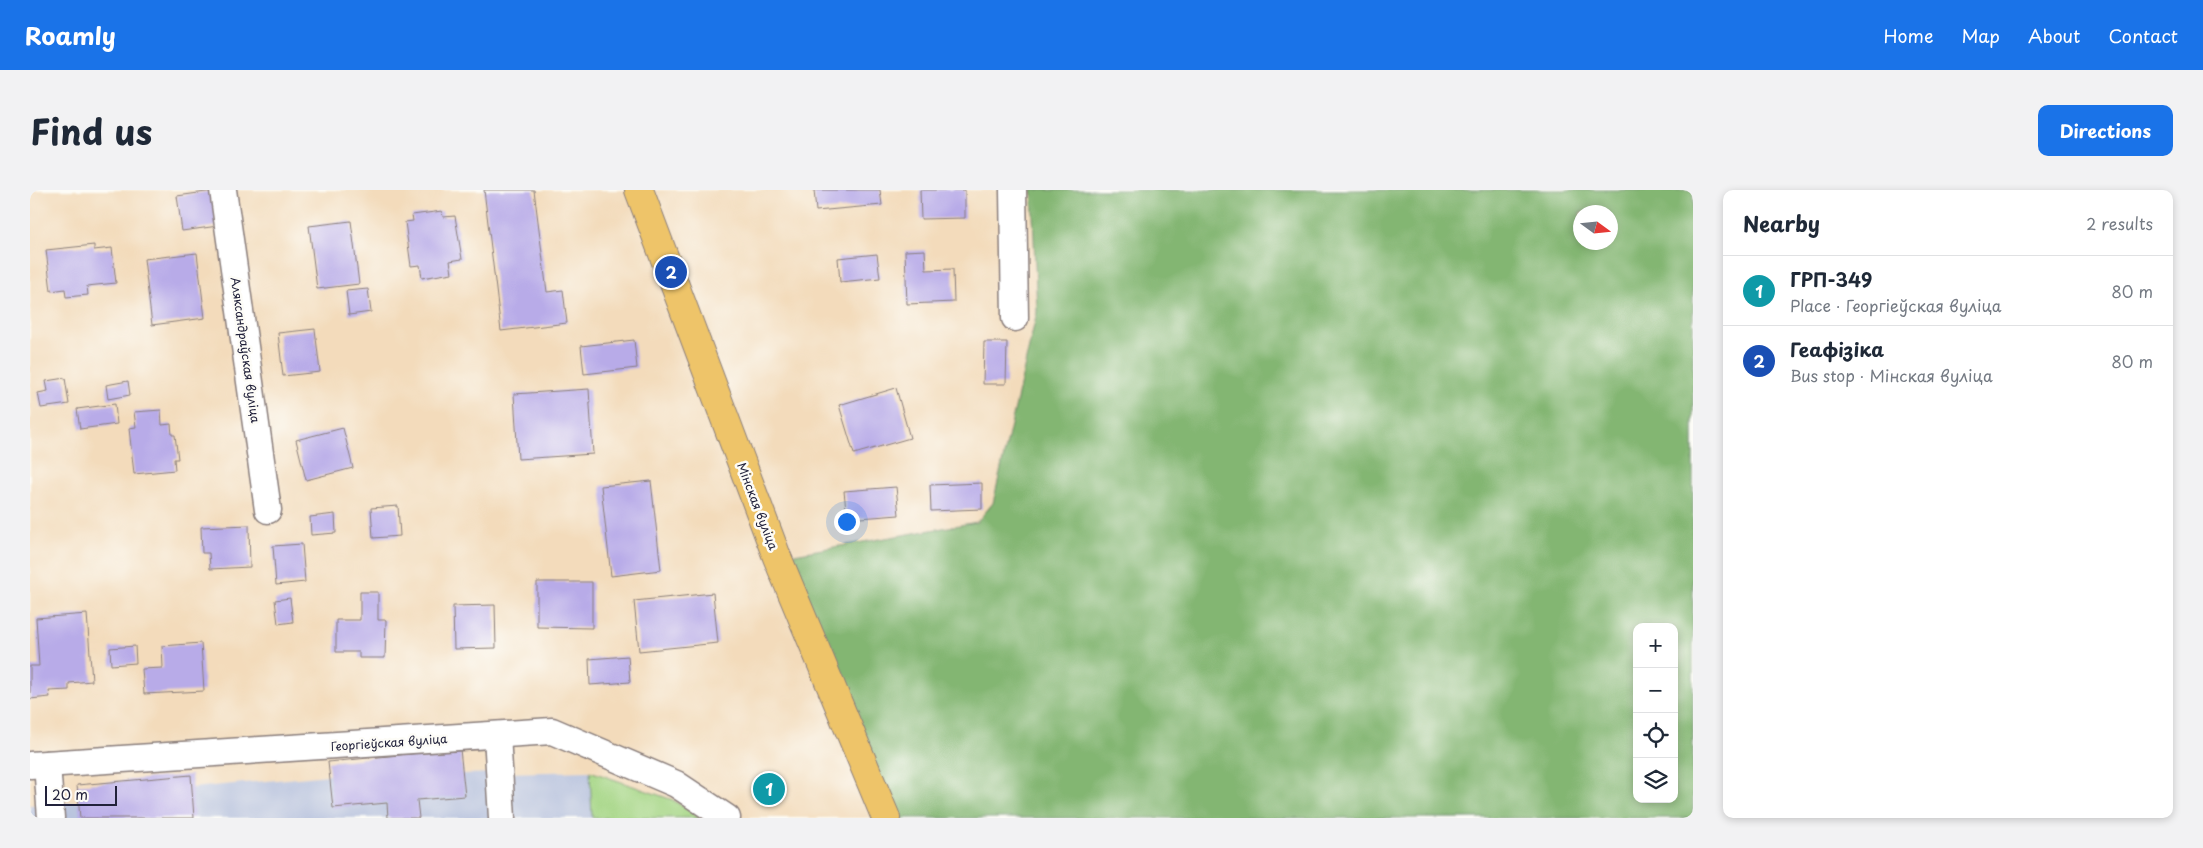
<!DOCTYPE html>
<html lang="en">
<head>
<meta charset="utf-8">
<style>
  :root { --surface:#fff; --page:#f2f2f3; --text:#1f2937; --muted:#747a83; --line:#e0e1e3; --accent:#1a73e8 }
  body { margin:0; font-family:"Playpen Sans",sans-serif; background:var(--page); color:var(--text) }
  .controls { position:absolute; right:15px; bottom:15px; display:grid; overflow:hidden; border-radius:10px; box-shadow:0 2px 8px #0003 }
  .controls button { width:45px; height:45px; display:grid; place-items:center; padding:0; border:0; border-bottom:1px solid var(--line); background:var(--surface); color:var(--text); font:25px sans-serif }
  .compass { position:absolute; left:1543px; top:15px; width:45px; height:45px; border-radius:50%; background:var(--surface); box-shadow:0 2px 8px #0003; rotate:105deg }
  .scale { position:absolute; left:15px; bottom:12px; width:72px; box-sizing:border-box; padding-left:5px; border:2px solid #22223b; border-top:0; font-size:14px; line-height:18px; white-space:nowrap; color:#22223b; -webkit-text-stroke:4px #fdfcf7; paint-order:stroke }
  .you { position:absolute; left:816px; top:331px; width:18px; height:18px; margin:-12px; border:4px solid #fff; border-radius:50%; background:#1a73e8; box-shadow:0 0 0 8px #1a73e833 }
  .badge { display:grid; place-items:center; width:32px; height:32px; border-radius:50%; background:var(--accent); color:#fff; font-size:16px; font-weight:700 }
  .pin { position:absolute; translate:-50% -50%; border:2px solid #fff; box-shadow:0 1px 5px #0006 }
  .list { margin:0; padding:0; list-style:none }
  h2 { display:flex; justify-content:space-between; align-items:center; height:65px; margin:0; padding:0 20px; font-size:21px }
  h2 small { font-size:16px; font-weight:400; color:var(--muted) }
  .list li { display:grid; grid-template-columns:32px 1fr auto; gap:15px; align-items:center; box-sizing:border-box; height:70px; padding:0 20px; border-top:1px solid var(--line) }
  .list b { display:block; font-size:19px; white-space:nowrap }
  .list p { margin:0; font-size:16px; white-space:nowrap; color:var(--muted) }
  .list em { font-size:16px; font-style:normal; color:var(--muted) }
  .icon { flex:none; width:28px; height:28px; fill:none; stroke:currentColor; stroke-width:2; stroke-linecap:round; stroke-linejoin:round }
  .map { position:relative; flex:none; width:1663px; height:628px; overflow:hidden; border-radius:10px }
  header { display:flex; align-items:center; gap:30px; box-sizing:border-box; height:70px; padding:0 25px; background:var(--accent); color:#fff }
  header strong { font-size:24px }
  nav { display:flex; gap:28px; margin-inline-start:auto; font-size:18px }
  .intro { display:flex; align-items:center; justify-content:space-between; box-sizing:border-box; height:120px; padding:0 30px }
  h1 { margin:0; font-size:35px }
  .button { padding:12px 22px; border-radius:10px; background:var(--accent); color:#fff; font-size:18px; font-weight:700 }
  main { display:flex; gap:30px; padding:0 30px }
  aside { flex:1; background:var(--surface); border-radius:10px; box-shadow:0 2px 8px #0003 }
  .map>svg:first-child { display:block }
  .industrial { fill:#bac4de }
  .green { fill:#a4d584; stroke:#637c60 }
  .forest { fill:#83b672; stroke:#526c56; fill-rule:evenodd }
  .building { fill:#b8abe8 }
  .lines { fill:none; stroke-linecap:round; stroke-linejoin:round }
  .minor-casing { stroke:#8a7e7b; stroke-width:29 }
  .major-casing { stroke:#8a7e7b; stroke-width:30 }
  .minor { stroke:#fff; stroke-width:26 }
  .major { stroke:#eec469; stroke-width:28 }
  .labels { text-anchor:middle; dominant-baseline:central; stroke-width:5; stroke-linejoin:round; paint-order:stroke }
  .street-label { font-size:12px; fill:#22223b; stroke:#fdfcf7 }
</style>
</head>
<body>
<header>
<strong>Roamly</strong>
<nav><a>Home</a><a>Map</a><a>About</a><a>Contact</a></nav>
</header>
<div class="intro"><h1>Find us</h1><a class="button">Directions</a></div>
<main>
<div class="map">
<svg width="1663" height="628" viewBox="0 0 1663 628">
  <rect width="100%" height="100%" fill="#fdfcf7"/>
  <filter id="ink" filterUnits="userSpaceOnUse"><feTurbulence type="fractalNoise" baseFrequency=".02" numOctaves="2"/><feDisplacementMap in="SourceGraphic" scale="10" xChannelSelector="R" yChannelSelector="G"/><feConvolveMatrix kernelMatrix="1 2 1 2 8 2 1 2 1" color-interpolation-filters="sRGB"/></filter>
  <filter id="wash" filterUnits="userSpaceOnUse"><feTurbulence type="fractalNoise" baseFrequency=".0096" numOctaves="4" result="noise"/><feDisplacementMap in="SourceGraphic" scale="20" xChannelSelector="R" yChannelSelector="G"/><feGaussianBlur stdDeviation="1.12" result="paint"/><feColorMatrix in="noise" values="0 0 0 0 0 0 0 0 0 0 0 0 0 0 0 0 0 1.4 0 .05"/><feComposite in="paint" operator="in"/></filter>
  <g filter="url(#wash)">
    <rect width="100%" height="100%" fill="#f3dbbb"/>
    <polygon class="industrial" points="430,559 433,584 560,581 562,628 0,628 0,615 49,612 47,595 161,585 162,598 299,585 298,572"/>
    <polygon class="green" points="560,581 643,610 670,628 562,628"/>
    <path class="forest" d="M 1002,0 L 1663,0 L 1663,628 L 856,628 L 747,367 L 947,332 L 963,313 L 1007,122 ZM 1550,22 L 1580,22 L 1580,52 L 1550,52 ZM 1607,437 L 1644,437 L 1644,609 L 1607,609 Z"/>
    <g id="blocks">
      <g class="building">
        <polygon points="454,0 504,0 517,102 533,100 537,133 471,141"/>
        <polygon points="784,0 850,0 852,15 786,21"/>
        <polygon points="890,0 935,0 935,28 891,29"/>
        <polygon points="183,1 188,36 152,41 147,6"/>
        <polygon points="412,21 413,27 425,26 432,69 420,71 422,83 392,88 390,75 381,76 375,32 383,31 382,25"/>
        <polygon points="321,31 329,94 287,99 279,36"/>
        <polygon points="64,55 64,60 82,58 86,93 57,96 58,105 36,107 35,99 21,101 16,60"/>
        <polygon points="895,60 896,80 923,79 924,112 877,114 875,61"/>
        <polygon points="167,63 175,128 122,135 114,69"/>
        <polygon points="847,64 850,88 810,92 808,68"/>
        <polygon points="338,99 341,122 319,125 316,101"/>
        <polygon points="285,139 290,182 253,186 248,143"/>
        <polygon points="604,150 607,178 554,184 551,156"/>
        <polygon points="954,152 977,152 976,194 953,194"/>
        <polygon points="35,188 39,214 11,218 8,203 18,201 16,191"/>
        <polygon points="98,191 100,205 78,209 76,195"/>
        <polygon points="866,198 880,248 824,264 809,215"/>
        <polygon points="559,199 563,264 488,269 484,204"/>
        <polygon points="85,214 87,234 50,239 47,219"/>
        <polygon points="131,220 132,235 141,234 142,245 145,245 148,269 144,269 145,280 104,284 99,238 106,237 104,222"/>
        <polygon points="313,238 323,278 276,290 266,250"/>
        <polygon points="621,291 631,380 581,386 571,296"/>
        <polygon points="952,293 952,319 901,321 900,295"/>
        <polygon points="866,297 869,325 817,329 814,301"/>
        <polygon points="368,316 370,346 343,348 341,318"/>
        <polygon points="305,324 306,343 281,345 280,327"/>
        <polygon points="219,335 220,377 180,379 179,363 172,363 171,337"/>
        <polygon points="272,354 275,392 246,395 243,356"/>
        <polygon points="507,392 562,392 562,438 507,437"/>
        <polygon points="330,402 348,402 348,430 356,430 355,468 329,468 329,462 306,462 306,430 330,430"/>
        <polygon points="683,403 688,453 609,461 604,411"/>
        <polygon points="260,408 263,432 248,434 245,410"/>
        <polygon points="465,415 466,458 424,459 423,416"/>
        <polygon points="57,424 62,491 39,493 39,500 19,501 20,507 0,509 0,476 9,476 6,428"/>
        <polygon points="171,453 174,501 114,504 112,479 133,478 132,456"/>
        <polygon points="105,456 106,473 81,475 80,458"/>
        <polygon points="598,466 600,492 560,495 559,469"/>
        <polygon points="430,559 435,606 387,610 389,628 358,628 357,613 303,618 298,572"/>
        <polygon points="161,585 164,628 50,628 47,595"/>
        <polygon points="732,593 747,593 746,606 732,605"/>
      </g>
    </g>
  </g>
  <g filter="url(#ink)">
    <use href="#blocks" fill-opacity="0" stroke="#8a7e7b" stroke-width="1"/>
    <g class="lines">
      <g class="minor-casing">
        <g id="minor">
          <polyline points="193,0 238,320"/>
          <polyline points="983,0 985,128"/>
          <polyline points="467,545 472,628"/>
          <polyline points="17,574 21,628"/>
          <polyline points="0,575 522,541 646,594 697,628"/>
        </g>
      </g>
      <g class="major-casing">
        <polyline id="major" points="609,0 747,367 856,628"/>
      </g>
      <use href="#minor" class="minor"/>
      <use href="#major" class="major"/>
    </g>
  </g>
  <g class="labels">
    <g class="street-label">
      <text transform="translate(216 160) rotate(82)">Аляксандраўская вуліца</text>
      <text transform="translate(728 316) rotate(69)">Мінская вуліца</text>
      <text transform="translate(359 552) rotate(-4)">Георгіеўская вуліца</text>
    </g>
  </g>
</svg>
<div class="controls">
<button>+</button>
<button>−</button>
<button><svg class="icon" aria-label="locate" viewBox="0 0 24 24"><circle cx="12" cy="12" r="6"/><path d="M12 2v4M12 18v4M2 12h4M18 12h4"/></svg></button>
<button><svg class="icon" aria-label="layers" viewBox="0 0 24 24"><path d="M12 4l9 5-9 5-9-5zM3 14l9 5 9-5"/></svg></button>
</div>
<svg class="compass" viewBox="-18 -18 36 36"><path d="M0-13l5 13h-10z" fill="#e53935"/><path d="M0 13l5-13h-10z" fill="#747a83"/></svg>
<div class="scale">20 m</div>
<div class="you"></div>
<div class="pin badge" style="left:739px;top:599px;background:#0f9aa8">1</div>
<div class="pin badge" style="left:641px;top:82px;background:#1a4fb4">2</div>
</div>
<aside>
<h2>Nearby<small>2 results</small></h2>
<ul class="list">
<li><span class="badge" style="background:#0f9aa8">1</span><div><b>ГРП-349</b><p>Place · Георгіеўская вуліца</p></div><em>80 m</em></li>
<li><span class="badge" style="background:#1a4fb4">2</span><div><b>Геафізіка</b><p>Bus stop · Мінская вуліца</p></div><em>80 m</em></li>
</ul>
</aside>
</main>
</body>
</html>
